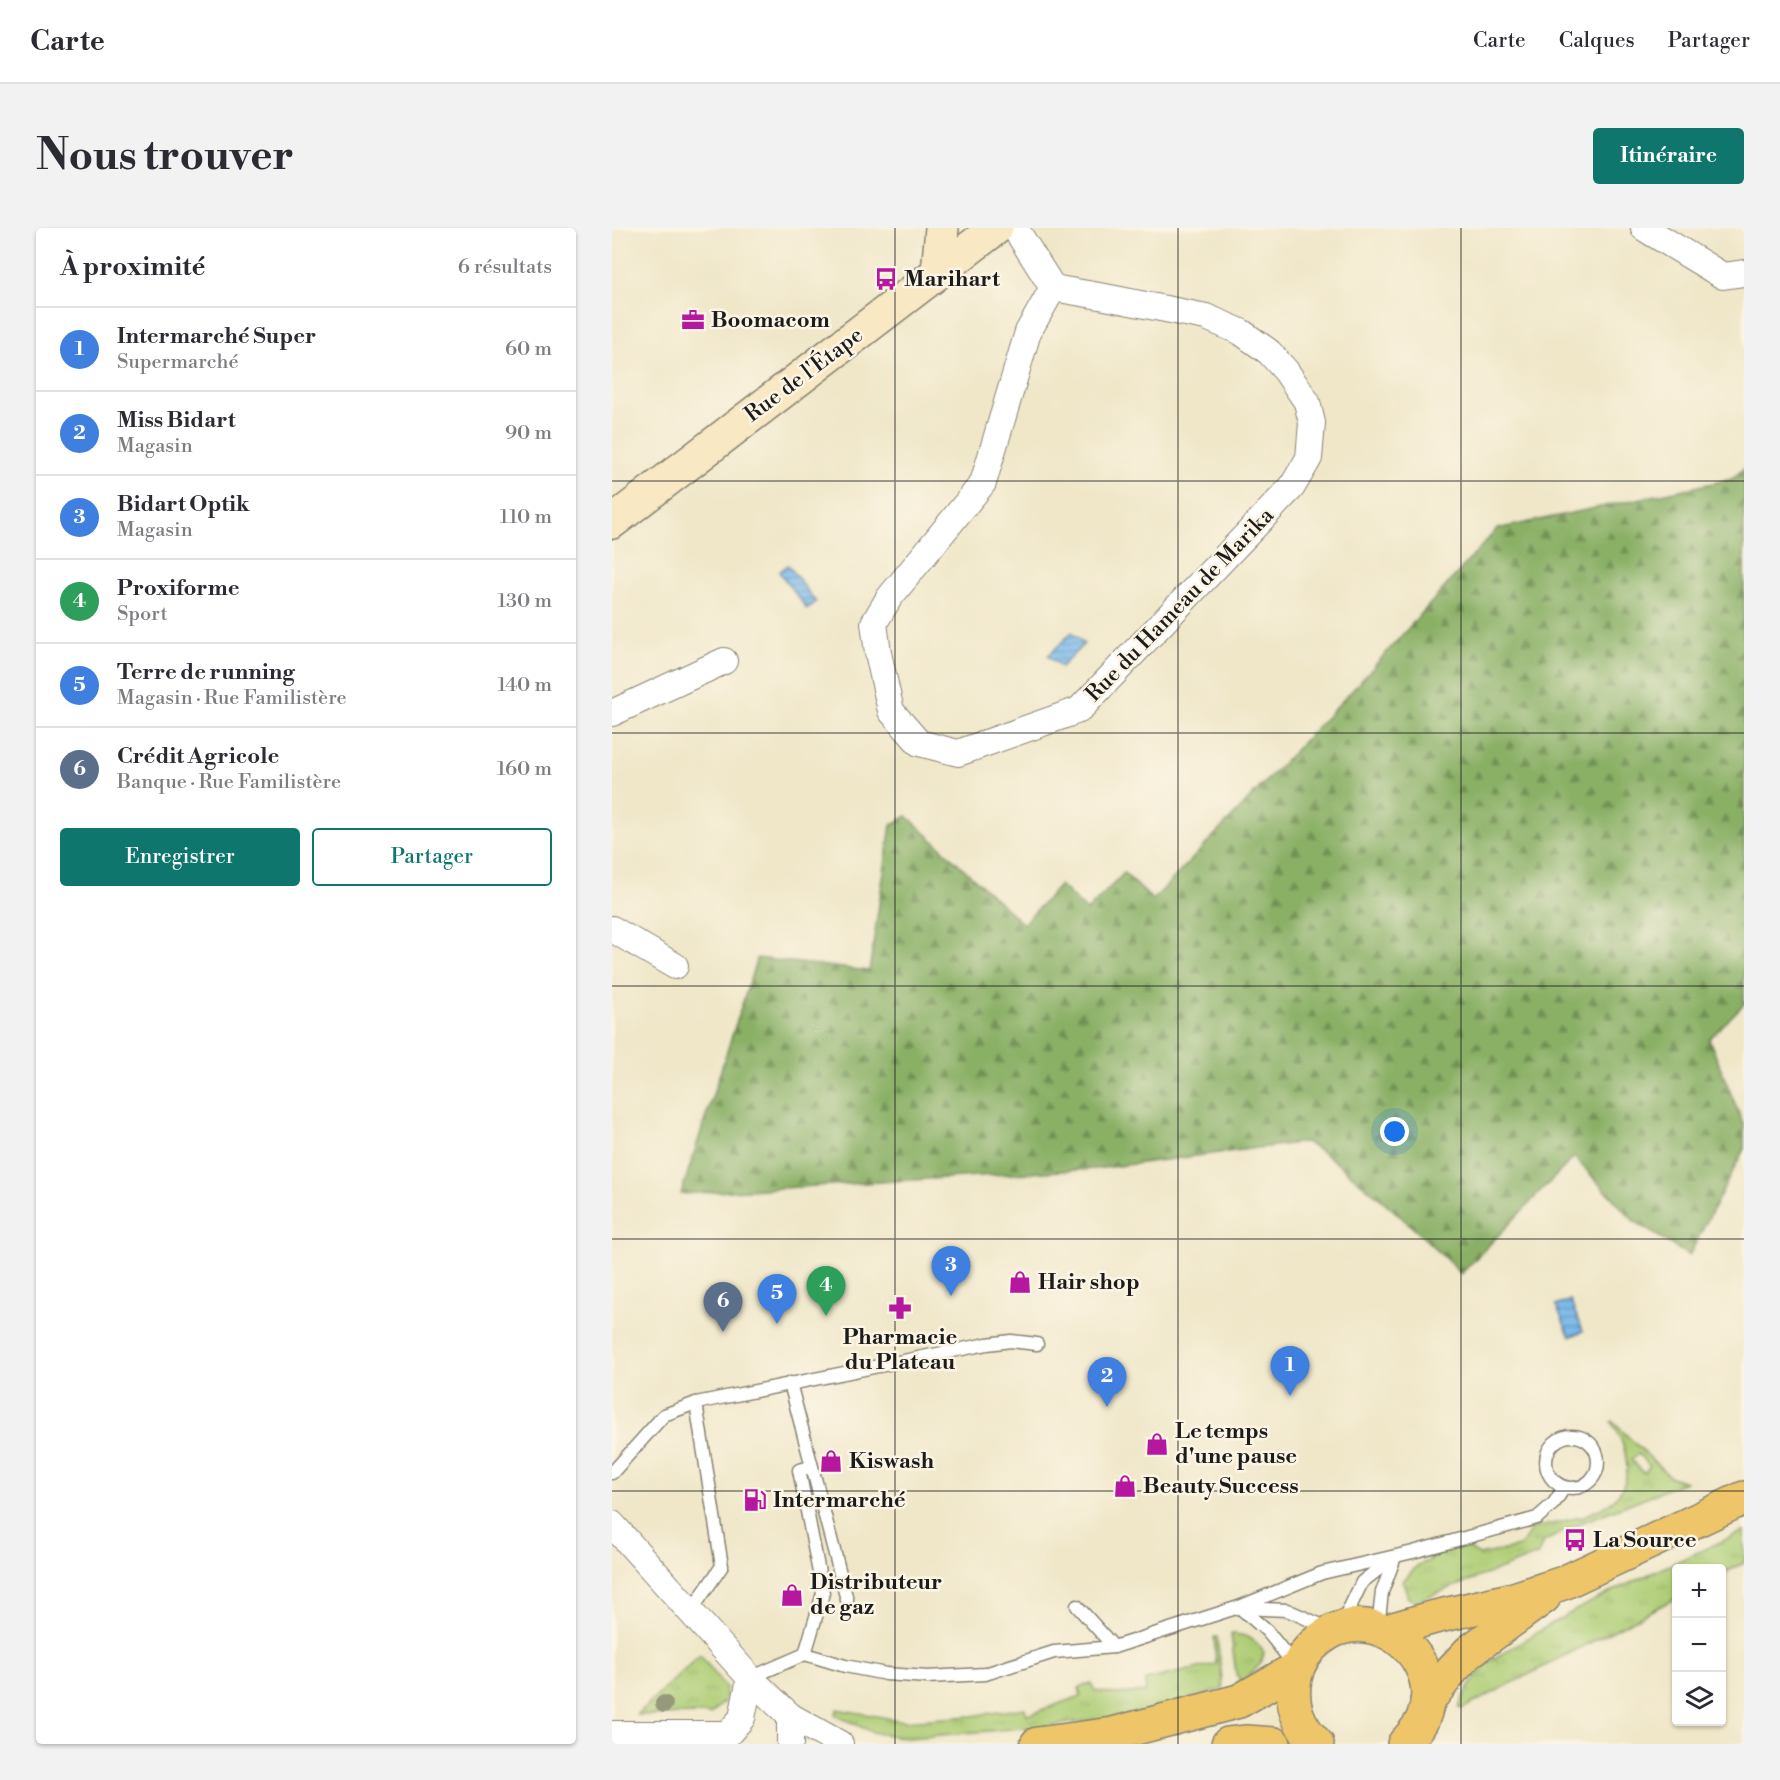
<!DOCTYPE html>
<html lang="fr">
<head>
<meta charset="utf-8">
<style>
  :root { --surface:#fff; --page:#f2f2f3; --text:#2b2b33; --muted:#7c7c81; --line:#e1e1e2; --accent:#0f766e }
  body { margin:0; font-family:"Libre Bodoni",serif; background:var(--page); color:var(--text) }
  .controls { position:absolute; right:18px; bottom:18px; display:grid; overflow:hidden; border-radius:6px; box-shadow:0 2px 4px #0004 }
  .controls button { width:54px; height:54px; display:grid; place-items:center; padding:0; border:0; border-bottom:2px solid var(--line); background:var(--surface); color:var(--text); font:30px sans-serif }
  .you { position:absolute; left:783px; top:904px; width:21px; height:21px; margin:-15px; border:4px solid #fff; border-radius:50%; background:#1a73e8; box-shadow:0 0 0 9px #1a73e833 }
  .badge { display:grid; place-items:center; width:39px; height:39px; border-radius:50%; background:var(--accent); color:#fff; font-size:20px; font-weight:700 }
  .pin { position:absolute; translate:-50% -50px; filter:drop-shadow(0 2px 3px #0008) }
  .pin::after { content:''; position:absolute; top:32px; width:21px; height:18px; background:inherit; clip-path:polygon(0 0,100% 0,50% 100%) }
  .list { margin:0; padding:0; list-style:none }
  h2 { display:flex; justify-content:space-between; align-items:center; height:78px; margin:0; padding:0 24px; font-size:26px }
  h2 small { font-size:20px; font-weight:400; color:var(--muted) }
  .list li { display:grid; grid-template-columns:39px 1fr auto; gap:18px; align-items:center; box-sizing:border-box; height:84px; padding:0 24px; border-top:2px solid var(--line) }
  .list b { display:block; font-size:22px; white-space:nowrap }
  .list p { margin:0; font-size:20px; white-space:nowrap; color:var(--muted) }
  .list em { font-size:20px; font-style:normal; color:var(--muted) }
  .actions { display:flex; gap:12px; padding:18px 24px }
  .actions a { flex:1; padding:14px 0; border:2px solid var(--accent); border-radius:6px; text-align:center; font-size:21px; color:var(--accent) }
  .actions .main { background:var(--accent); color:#fff }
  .icon { flex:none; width:33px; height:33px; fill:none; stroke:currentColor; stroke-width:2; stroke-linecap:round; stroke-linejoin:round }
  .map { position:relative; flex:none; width:1132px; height:1516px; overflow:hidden; border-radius:6px }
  header { display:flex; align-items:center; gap:36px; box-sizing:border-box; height:84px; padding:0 30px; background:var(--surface); border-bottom:2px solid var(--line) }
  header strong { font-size:28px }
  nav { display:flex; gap:33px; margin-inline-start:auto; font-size:21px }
  .intro { display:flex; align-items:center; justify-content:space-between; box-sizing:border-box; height:144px; padding:0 36px }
  h1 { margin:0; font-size:42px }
  .button { padding:15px 27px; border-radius:6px; background:var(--accent); color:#fff; font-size:21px; font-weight:700 }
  main { display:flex; gap:36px; padding:0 36px }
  aside { flex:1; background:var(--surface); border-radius:6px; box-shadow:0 2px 4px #0004 }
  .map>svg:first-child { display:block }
  .grass { fill:url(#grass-tufts); stroke:#647448; stroke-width:1.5; fill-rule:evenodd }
  .forest { fill:url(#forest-firs); stroke:#536641; stroke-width:1.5 }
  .water { fill:url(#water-rules); stroke:#4a6a84; stroke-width:1.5 }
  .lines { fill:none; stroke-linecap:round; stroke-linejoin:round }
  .lane-casing { stroke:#868272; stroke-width:15 }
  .street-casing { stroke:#868272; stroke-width:28 }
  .secondary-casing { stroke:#868272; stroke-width:36 }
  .primary-casing { stroke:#868272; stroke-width:36 }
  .lane { stroke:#fff; stroke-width:12 }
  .street { stroke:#fff; stroke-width:26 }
  .secondary { stroke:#f8e8c3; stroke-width:33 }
  .primary { stroke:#eec569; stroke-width:33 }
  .tree { fill:#97997b }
  .grid { fill:none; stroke:#1c1c1c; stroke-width:1.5; stroke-opacity:0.55 }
  .labels { text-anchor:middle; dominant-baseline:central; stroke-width:5; stroke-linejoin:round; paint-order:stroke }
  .poi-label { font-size:22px; font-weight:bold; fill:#1c1c1c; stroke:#fcf5e5; text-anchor:start }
  .street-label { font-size:22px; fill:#1c1c1c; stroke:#fcf5e5 }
</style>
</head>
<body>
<header>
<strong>Carte</strong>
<nav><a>Carte</a><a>Calques</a><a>Partager</a></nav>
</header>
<div class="intro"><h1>Nous trouver</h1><a class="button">Itinéraire</a></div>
<main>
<aside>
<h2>À proximité<small>6 résultats</small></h2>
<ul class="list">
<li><span class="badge" style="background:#3f7fe0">1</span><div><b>Intermarché Super</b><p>Supermarché</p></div><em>60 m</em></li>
<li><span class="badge" style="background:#3f7fe0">2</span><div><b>Miss Bidart</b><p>Magasin</p></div><em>90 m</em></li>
<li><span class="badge" style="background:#3f7fe0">3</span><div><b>Bidart Optik</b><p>Magasin</p></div><em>110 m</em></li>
<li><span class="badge" style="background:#2e9e5b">4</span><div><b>Proxiforme</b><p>Sport</p></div><em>130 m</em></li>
<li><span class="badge" style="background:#3f7fe0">5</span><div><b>Terre de running</b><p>Magasin · Rue Familistère</p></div><em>140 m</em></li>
<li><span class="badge" style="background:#5c6f8a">6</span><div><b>Crédit Agricole</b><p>Banque · Rue Familistère</p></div><em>160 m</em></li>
</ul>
<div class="actions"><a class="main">Enregistrer</a><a>Partager</a></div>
</aside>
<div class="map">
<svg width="1132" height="1516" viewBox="0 0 1132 1516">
  <defs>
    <pattern id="grass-tufts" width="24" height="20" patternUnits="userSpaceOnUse" patternTransform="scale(1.5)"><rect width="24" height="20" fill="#adcd75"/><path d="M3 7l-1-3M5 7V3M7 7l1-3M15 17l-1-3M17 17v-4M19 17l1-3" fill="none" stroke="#94af65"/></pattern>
    <pattern id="forest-firs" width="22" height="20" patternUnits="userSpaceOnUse" patternTransform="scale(1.5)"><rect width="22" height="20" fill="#8ab066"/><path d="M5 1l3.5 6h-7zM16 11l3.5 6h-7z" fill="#708e53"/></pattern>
    <pattern id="water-rules" width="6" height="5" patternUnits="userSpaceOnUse" patternTransform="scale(1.5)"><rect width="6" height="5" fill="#78b8ec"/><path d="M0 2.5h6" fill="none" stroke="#6295be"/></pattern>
  </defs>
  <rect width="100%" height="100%" fill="#fcf5e5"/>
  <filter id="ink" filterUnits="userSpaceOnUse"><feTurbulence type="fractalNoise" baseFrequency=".0167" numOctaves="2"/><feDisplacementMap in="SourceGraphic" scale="12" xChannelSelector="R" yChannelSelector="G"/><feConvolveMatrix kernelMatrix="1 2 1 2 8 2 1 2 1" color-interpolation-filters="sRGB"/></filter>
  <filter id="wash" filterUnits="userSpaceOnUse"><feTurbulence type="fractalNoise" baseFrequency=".008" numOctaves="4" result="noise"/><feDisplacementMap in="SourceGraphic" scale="24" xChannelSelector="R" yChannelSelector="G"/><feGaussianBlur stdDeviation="1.35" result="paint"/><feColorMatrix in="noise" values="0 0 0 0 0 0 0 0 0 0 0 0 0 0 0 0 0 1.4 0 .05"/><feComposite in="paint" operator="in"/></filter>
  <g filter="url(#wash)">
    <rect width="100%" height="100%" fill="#f0e7c9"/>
    <g class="grass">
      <path d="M 1000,1193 L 1057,1248 L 1073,1254 L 971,1294 L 931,1314 L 926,1327 L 804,1373 L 796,1370 L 791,1353 L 806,1337 L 819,1332 L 817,1328 L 851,1317 L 867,1327 L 908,1319 L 920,1301 L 968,1289 L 970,1290 C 976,1284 989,1282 998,1275 C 1024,1254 1016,1218 999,1194 ZM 1026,1226 L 1038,1238 L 1032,1245 L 1019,1232 Z"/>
      <path d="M 1132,1303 L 1132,1335 L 1110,1346 L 1110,1340 L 1064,1340 L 1064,1370 L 850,1481 L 847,1480 C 851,1465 864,1448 874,1437 C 885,1427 901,1420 913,1412 C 982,1367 1058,1338 1132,1303 Z"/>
      <path d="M 619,1406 C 634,1406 645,1411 652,1425 L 649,1435 L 630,1455 L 624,1446 Z"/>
      <polygon points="602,1409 605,1409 611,1461 538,1482 498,1490 435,1498 294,1510 260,1504 223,1487 225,1481 292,1493 360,1488 413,1480 415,1487 469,1468 467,1460 479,1455 483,1463 503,1466 534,1464 533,1452 604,1436"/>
      <polygon points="88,1427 114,1460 112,1474 99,1486 25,1487"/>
    </g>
    <path class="forest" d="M 1132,240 L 1132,776 L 1097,811 L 1132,898 L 1132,921 L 1077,1028 L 1022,993 L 962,929 L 849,1046 C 817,1014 784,983 749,955 C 731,940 714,925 693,914 L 483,941 L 69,966 L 145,730 L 257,743 L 279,597 L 295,588 L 411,696 L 448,657 L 475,683 L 512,645 L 541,672 L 749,453 L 885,301 L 1120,251 Z"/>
    <g class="water">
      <polygon points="176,337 204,374 195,381 167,344"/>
      <polygon points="460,404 472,416 449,439 436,428"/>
      <polygon points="958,1072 971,1103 958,1109 944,1078"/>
    </g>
  </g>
  <g filter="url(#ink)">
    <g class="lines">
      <g class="lane-casing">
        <g id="lane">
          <polyline points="178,1155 235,1372"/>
          <circle cx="960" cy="1234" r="26"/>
          <polyline points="0,1245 52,1187 84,1175 375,1116 399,1113 425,1116"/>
          <polyline points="465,1378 502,1419"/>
          <polyline points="627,1379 655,1403 684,1439"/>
          <polyline points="631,1380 675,1382 718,1401"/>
          <polyline points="79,1383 110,1338 84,1175"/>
          <polyline points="729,1398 750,1354 781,1330"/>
          <polyline points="766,1399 770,1364 783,1329"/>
          <polyline points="193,1426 211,1365 187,1242 195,1240"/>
          <polyline points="138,1450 193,1426 233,1438 274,1446 315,1449 373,1446 442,1424 502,1419 627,1379 710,1345 801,1324 925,1290 942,1275 952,1260"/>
        </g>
      </g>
      <g class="street-casing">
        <g id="street">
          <polyline points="403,0 441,60 493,69 594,89 629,104 657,124 674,143 695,174 700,195 697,230 680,259 467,482 346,525 307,515 279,483 266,425 262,395 277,370 371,255 416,104 441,60"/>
          <polyline points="1032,0 1111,48 1132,45"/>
          <polyline points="0,485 112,433"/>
          <polyline points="0,701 63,738"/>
          <polyline points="0,1296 138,1450 178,1488 228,1516"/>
          <polyline points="0,1506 116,1506 130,1490 138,1450"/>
          <polyline points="178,1516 178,1488"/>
        </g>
      </g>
      <g class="secondary-casing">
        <g id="secondary">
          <polyline points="326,44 330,0"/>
          <polyline points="0,294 384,0"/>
        </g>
      </g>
      <g class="primary-casing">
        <g id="primary">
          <polyline points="774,1403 823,1389 902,1371 951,1355 1132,1270"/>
          <polyline points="815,1474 840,1442 858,1423 932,1369"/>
          <polyline points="425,1516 501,1506 627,1473 685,1440"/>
          <polyline points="616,1516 635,1514 662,1516"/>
          <path d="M 705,1516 C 686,1497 678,1477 683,1450 C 686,1434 694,1422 707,1412 C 758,1369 836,1429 811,1490 C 807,1500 799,1508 792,1516"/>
        </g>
      </g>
      <use href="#lane" class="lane"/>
      <use href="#street" class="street"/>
      <use href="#secondary" class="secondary"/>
      <use href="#primary" class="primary"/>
    </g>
    <circle class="tree" cx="52" cy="1476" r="9"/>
  </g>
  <path class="grid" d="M 283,0 L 283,1516M 566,0 L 566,1516M 849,0 L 849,1516M 0,253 L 1132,253M 0,505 L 1132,505M 0,758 L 1132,758M 0,1011 L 1132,1011M 0,1263 L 1132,1263"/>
  <defs>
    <g id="bus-bare" transform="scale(1.8)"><path d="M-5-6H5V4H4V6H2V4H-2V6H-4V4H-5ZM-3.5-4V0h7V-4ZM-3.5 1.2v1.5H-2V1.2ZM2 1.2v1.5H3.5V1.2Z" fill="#b5179e" stroke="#fcf5e5" stroke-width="2.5" paint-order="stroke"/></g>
    <g id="office-bare" transform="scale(1.8)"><path d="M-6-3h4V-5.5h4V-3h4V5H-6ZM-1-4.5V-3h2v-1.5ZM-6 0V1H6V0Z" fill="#b5179e" stroke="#fcf5e5" stroke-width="2.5" paint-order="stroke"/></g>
    <g id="shop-bare" transform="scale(1.8)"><path d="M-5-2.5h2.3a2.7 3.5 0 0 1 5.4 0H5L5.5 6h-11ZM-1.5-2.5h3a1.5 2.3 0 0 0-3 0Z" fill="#b5179e" stroke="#fcf5e5" stroke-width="2.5" paint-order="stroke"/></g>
    <g id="pharmacy-bare" transform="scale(1.8)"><path d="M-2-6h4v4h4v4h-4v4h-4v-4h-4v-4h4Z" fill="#b5179e" stroke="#fcf5e5" stroke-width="2.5" paint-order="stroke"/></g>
    <g id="fuel-bare" transform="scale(1.8)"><path d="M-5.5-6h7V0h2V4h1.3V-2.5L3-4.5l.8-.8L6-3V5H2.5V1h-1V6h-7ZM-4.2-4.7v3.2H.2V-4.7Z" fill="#b5179e" stroke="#fcf5e5" stroke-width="2.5" paint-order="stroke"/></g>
  </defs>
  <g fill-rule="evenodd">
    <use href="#bus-bare" x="274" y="51"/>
    <use href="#office-bare" x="81" y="92"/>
    <use href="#shop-bare" x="408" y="1054"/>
    <use href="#pharmacy-bare" x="288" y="1080"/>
    <use href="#shop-bare" x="545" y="1216"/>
    <use href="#shop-bare" x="219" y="1233"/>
    <use href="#shop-bare" x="513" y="1258"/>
    <use href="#fuel-bare" x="143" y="1272"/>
    <use href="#bus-bare" x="963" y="1312"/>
    <use href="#shop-bare" x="180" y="1367"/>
  </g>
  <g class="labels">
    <g class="poi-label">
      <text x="292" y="51">Marihart</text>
      <text x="99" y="92">Boomacom</text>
      <text x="426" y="1054">Hair shop</text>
      <text x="288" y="1109" text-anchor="middle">Pharmacie<tspan x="288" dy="25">du Plateau</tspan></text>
      <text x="563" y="1203">Le temps<tspan x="563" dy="25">d'une pause</tspan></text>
      <text x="237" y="1233">Kiswash</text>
      <text x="531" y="1258">Beauty Success</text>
      <text x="161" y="1272">Intermarché</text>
      <text x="981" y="1312">La Source</text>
      <text x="198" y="1354">Distributeur<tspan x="198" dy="25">de gaz</tspan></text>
    </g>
    <g class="street-label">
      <text transform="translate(192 147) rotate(-37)">Rue de l'Étape</text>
      <text transform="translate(568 377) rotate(-46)">Rue du Hameau de Marika</text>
    </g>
  </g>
</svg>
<div class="controls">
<button>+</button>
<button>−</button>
<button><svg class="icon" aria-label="layers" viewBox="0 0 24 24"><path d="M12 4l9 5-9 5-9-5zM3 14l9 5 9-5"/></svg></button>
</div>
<div class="you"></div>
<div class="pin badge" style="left:678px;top:1168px;background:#3f7fe0">1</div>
<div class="pin badge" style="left:495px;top:1179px;background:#3f7fe0">2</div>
<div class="pin badge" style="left:339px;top:1068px;background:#3f7fe0">3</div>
<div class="pin badge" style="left:214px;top:1088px;background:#2e9e5b">4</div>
<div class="pin badge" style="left:165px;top:1096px;background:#3f7fe0">5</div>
<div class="pin badge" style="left:111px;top:1104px;background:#5c6f8a">6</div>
</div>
</main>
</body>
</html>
